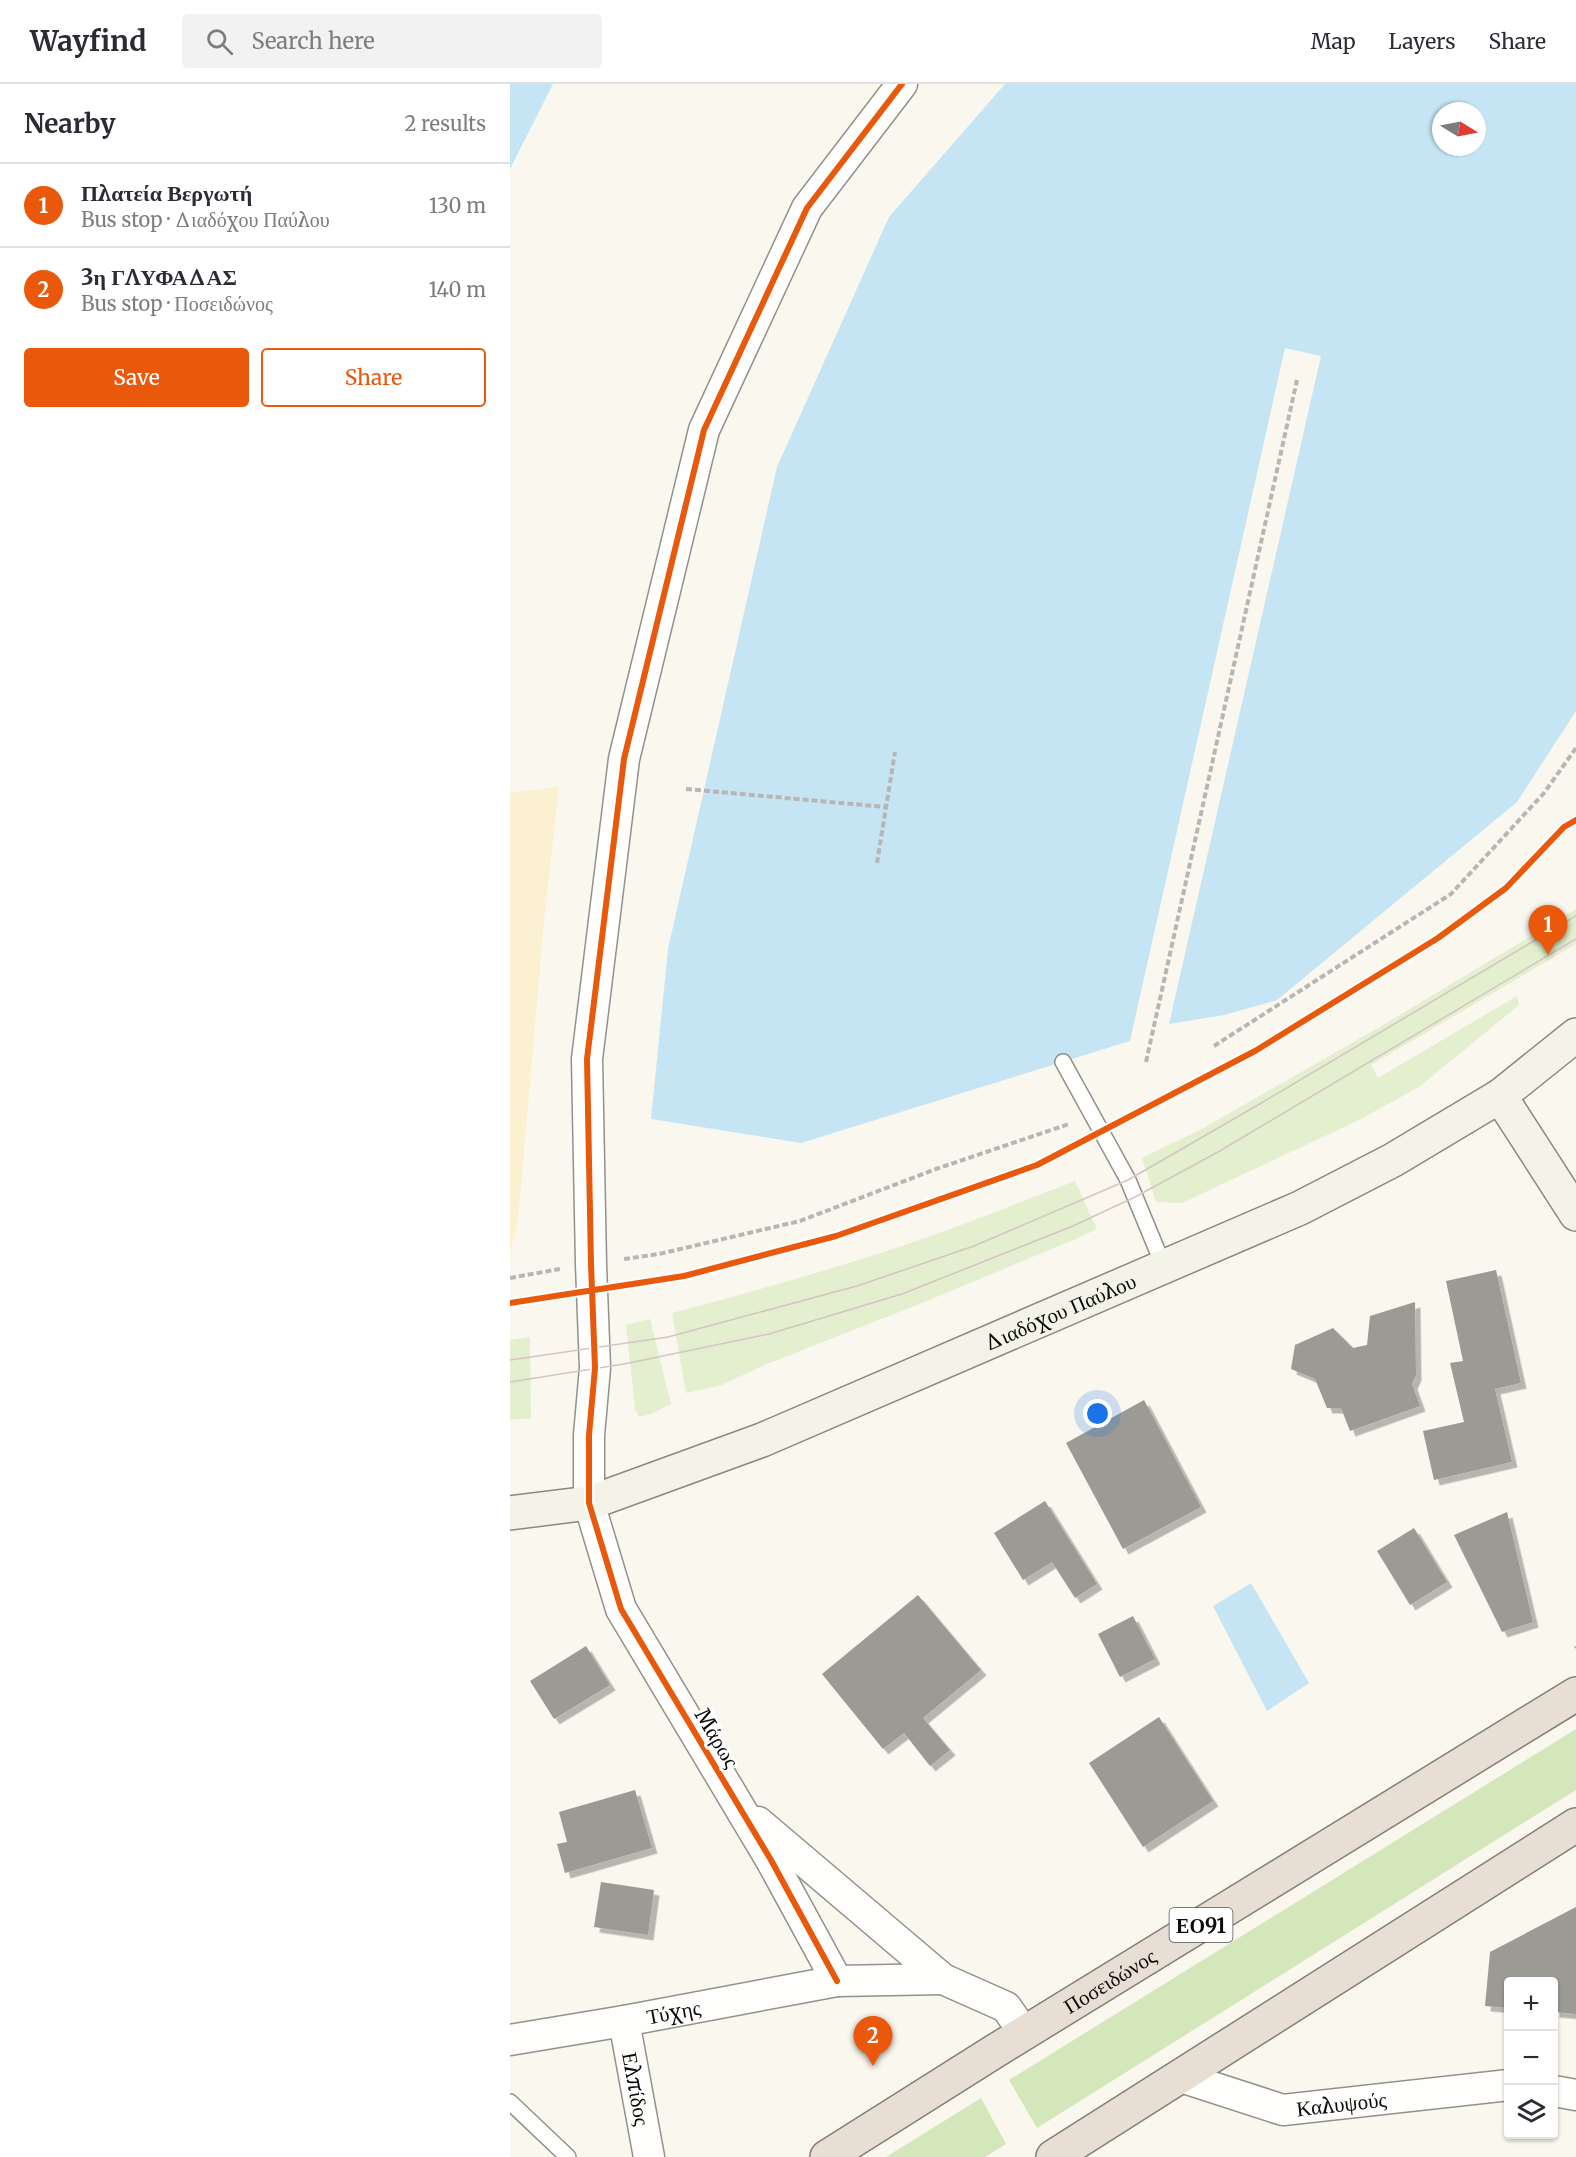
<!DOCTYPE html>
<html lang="en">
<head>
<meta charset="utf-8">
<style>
  :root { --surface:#fff; --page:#f2f2f3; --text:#2b2b33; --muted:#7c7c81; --line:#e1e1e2; --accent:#ea580c }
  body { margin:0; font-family:Merriweather,serif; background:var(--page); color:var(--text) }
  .controls { position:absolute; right:18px; bottom:18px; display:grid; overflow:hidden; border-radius:6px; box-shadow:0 2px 4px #0004 }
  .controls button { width:54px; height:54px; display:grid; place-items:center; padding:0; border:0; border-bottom:2px solid var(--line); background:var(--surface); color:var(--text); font:30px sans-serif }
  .compass { position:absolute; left:922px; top:18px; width:54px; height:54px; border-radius:50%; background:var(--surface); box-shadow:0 2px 4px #0004; rotate:100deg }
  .you { position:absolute; left:588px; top:1330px; width:21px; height:21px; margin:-15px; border:4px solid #fff; border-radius:50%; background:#1a73e8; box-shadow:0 0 0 9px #1a73e833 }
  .badge { display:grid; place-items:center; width:39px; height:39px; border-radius:50%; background:var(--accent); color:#fff; font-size:20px; font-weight:700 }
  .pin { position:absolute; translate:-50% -50px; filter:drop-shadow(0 2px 3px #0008) }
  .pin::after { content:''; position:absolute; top:32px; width:21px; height:18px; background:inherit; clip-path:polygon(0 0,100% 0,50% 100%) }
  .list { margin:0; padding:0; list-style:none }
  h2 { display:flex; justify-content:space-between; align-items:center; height:78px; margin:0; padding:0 24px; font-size:26px }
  h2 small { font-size:20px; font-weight:400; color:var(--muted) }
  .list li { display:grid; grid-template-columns:39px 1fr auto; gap:18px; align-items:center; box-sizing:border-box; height:84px; padding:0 24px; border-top:2px solid var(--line) }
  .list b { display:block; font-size:22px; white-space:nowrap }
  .list p { margin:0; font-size:20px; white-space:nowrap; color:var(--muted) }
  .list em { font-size:20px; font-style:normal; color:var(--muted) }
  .actions { display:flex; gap:12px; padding:18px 24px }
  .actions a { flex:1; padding:14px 0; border:2px solid var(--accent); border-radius:6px; text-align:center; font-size:21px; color:var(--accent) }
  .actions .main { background:var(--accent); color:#fff }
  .icon { flex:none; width:33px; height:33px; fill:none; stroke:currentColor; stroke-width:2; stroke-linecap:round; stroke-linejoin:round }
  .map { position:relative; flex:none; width:1066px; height:2073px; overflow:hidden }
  header { display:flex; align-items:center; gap:36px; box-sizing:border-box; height:84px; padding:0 30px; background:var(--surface); border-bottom:2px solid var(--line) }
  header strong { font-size:28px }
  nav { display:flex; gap:33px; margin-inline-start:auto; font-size:21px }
  .search { width:420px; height:54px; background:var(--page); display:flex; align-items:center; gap:15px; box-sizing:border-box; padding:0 21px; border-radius:6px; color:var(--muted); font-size:22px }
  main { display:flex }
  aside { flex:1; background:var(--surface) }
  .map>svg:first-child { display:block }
  .green { fill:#e3efce }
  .forest { fill:#d4e7bb }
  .sand { fill:#fbf0cf }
  .water { fill:#c5e5f4; fill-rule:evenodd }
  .building { fill:#9c9a94; filter:url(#shadow) }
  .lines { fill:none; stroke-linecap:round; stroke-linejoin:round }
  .lane-casing { stroke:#93918d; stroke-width:18 }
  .street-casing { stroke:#93918d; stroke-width:33 }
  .secondary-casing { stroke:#898884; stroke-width:36 }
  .highway-casing { stroke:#807f7a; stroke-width:36 }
  .path { stroke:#b7b6b5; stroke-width:4; stroke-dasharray:6 3; stroke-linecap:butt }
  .lane { stroke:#fefefc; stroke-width:15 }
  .street { stroke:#fefefc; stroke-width:30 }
  .secondary { stroke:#f4f3e8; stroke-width:33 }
  .highway { stroke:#e9ded3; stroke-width:33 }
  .tram { stroke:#d6c4c4; stroke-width:1.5 }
  .cycleway-casing { stroke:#fff; stroke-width:10 }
  .cycleway { stroke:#e8590c; stroke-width:6 }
  .labels { text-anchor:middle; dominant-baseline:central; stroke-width:6; stroke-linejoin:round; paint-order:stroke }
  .shield { fill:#fff; stroke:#545454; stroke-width:1.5 }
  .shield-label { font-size:20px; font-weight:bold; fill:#0b0b0b }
  .street-label { font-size:21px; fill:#0b0b0b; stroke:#fff }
</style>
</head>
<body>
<header>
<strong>Wayfind</strong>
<div class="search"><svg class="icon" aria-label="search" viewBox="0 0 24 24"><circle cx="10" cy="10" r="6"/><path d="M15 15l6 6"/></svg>Search here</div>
<nav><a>Map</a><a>Layers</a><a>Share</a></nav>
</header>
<main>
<aside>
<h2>Nearby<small>2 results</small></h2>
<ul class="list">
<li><span class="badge">1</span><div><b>Πλατεία Βεργωτή</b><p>Bus stop · Διαδόχου Παύλου</p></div><em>130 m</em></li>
<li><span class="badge">2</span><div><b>3η ΓΛΥΦΑΔΑΣ</b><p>Bus stop · Ποσειδώνος</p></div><em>140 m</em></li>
</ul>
<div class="actions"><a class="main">Save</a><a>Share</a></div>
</aside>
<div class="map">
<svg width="1066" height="2073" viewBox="0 0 1066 2073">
  <defs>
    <filter id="shadow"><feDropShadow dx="5.5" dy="5.5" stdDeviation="0" flood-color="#0004"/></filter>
  </defs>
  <rect width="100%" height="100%" fill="#faf7ee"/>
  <g class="green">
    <polygon points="1066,825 1066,860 861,981 868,994 1007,912 1009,921 909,1003 847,1037 672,1119 646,1118 632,1074 692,1045 868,944"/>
    <path d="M 565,1097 L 587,1145 L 568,1154 L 412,1219 L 252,1282 L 212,1301 L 176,1309 L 162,1229 C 234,1210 306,1190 377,1167 C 441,1146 503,1121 565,1097 Z"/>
    <polygon points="140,1235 161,1320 141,1330 129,1333 125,1325 116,1241"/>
    <polygon points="20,1253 21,1334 0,1336 0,1256"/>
  </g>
  <g class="forest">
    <polygon points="1066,1645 1066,1706 527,2044 499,1996"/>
    <polygon points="471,2014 496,2060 475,2073 376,2073"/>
  </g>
  <polygon class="sand" points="49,703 34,837 8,1136 0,1169 0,709"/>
  <g class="water">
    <polygon points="0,0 43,0 0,85"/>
    <path d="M 495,0 L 1066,0 L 1066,627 L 1007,718 L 767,916 L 714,931 L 659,940 L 811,272 L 775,264 L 620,957 L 291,1059 L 141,1035 L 158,865 L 267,383 L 379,133 ZM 931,27 L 967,27 L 967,63 L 931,63 Z"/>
    <polygon points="741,1499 799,1599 757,1627 703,1522"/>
  </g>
  <g class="building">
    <polygon points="986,1186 1011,1299 985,1305 1002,1378 924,1396 913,1347 954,1338 940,1279 953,1277 936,1197"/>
    <polygon points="905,1218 906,1291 902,1300 910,1322 840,1347 831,1324 817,1324 805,1295 781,1285 785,1261 823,1244 843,1264 857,1261 860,1232"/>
    <polygon points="634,1316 691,1423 613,1465 556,1359"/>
    <polygon points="535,1417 587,1500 565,1514 542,1478 513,1496 484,1449"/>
    <polygon points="997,1428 1023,1538 992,1548 944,1451"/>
    <polygon points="904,1444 937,1498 900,1521 867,1467"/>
    <polygon points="408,1511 471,1586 413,1634 440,1666 420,1682 394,1649 373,1665 312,1590"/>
    <polygon points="623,1532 645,1575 610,1593 588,1550"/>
    <polygon points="76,1562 100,1601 44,1635 20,1597"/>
    <polygon points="649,1633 703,1717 633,1763 579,1679"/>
    <polygon points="125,1706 142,1764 55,1789 47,1760 57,1758 49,1728"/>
    <polygon points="91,1798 144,1806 138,1851 84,1843"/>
    <polygon points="1066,1823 1066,1930 1044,1928 1044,1898 999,1898 999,1924 975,1922 980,1868"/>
  </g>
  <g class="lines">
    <g class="lane-casing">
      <g id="lane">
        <polyline points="553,978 618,1096 654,1183"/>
        <polyline points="0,2018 58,2073"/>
      </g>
    </g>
    <g class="street-casing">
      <g id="street">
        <polyline points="248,1738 433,1895 496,1923 515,1950"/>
        <polyline points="327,1897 261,1776 111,1525 79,1419 79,1351 85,1284 81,1180 77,975 114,675 194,346 297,124 392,0"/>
        <path id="s1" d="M 114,1937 L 139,2073"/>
        <path id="s2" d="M 0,1956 L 114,1937 L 327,1897 L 433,1895"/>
        <path id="s3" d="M 671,1993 L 773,2026 L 999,2001"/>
        <polyline points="1044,2007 1066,2011"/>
      </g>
    </g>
    <g class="secondary-casing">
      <g id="secondary">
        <polyline points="990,1012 1066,1130"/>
        <path id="s4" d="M 0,1429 L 79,1419 L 252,1356 L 790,1124 L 883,1076 L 990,1012 L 1066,951"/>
      </g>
    </g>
    <g class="highway-casing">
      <g id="highway">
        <path id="s5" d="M 317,2073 L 485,1967 L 1066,1610"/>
        <polyline points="543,2073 1066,1741"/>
      </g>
    </g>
    <g class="path">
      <polyline points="176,705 376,723"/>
      <polyline points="367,779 385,668"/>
      <polyline points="704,962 941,810 1034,709 1066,664"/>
      <polyline points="636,978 787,296"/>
      <polyline points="114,1175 149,1170 290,1137 426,1085 559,1040"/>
      <polyline points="0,1194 50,1185"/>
      <polyline points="1065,1564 1066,1563"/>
    </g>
    <use href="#lane" class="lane"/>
    <use href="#street" class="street"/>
    <use href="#secondary" class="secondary"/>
    <use href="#highway" class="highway"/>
    <g class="tram">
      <polyline points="0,1276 158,1253 347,1202 464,1162 618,1096 753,1018 1066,832"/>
      <polyline points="0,1298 114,1280 259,1250 392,1210 563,1142 625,1113 708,1068 1066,855"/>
    </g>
    <g class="cycleway-casing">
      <g id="cycleway">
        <polyline points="0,1219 174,1192 326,1152 527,1081 745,967 928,854 996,804 1054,743 1066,736"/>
        <polyline points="327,1897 261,1776 111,1525 79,1419 79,1351 85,1284 81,1180 77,975 114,675 194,346 297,124 392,0"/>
      </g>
    </g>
    <use href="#cycleway" class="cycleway"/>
  </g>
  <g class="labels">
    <rect class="shield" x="659.5" y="1824" width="63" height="34" rx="4.5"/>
    <g class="shield-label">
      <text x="691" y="1841">ΕΟ91</text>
    </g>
    <g class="street-label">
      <text stroke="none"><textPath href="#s4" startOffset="588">Διαδόχου Παύλου</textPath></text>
      <text transform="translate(207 1654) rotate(59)">Μάρως</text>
      <text stroke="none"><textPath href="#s5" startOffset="333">Ποσειδώνος</textPath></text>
      <text stroke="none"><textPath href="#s2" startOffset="166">Τύχης</textPath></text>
      <text stroke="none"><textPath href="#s1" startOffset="69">Ελπίδος</textPath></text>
      <text stroke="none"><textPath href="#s3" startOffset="166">Καλυψούς</textPath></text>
    </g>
  </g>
</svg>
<div class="controls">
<button>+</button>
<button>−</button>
<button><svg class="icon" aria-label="layers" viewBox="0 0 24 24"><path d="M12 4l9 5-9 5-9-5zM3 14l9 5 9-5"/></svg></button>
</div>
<svg class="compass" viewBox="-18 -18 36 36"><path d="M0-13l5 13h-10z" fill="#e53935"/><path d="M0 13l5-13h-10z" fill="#7c7c81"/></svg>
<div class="you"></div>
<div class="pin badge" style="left:1038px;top:871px">1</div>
<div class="pin badge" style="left:363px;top:1982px">2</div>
</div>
</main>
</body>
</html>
